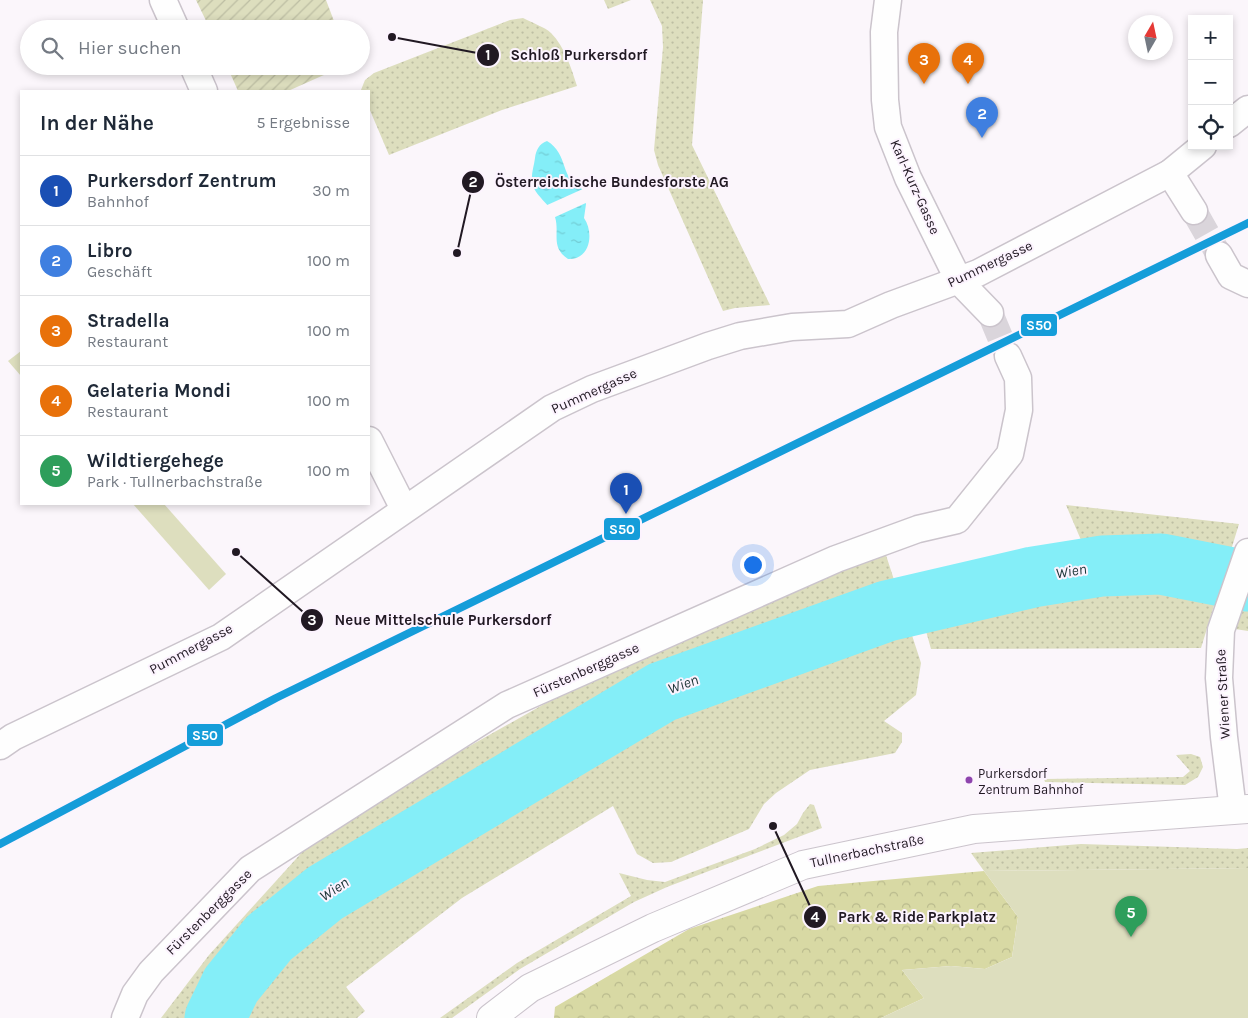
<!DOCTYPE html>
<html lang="de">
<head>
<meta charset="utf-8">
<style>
  :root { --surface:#fff; --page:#f2f2f3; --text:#1f2937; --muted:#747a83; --line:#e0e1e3; --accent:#ea580c }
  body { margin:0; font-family:Karla,sans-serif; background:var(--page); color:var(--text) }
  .controls { position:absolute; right:15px; top:15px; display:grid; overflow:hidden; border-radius:0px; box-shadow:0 2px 8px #0003 }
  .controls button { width:45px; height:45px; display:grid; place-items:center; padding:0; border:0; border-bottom:1px solid var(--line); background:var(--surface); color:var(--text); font:25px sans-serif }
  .compass { position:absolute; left:1128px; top:15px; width:45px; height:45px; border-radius:50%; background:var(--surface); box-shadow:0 2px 8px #0003; rotate:9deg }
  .you { position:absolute; left:752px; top:564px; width:18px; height:18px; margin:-12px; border:4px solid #fff; border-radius:50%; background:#1a73e8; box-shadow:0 0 0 8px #1a73e833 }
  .badge { display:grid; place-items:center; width:32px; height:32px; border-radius:50%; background:var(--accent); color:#fff; font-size:16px; font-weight:700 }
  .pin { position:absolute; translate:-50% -41px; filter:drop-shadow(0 1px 2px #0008) }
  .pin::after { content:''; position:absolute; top:26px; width:18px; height:15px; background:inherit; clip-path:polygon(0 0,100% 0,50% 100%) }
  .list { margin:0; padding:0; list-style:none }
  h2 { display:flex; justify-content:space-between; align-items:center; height:65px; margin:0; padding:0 20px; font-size:21px }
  h2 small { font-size:16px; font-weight:400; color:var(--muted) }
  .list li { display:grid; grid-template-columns:32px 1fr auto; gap:15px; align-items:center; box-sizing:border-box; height:70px; padding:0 20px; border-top:1px solid var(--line) }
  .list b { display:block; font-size:19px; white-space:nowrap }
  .list p { margin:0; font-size:16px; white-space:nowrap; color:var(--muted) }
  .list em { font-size:16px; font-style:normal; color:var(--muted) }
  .icon { flex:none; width:28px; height:28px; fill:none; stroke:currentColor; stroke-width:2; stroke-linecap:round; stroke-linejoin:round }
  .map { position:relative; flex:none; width:1248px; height:1018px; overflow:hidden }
  .search { position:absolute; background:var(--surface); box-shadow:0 2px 8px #0003; left:20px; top:20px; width:350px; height:55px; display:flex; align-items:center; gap:12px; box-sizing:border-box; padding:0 18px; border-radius:28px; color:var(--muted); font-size:19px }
  .panel { position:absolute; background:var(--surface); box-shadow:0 2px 8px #0003; left:20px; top:90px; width:350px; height:415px; border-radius:0px }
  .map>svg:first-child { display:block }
  .grass { fill:url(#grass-dots) }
  .forest { fill:url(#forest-crowns) }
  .park { fill:#dddebe }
  .garden { fill:url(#garden-furrows) }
  .water { fill:url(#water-ripples) }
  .pier { fill:#fbf6fb }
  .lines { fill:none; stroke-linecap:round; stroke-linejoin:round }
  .river { stroke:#84eef8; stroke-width:61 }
  .minor-tunnel { stroke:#dad5db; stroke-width:26; stroke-dasharray:26 13; stroke-linecap:butt }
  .minor-casing { stroke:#cbc4cc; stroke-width:29 }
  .primary-casing { stroke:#cbc4cc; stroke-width:30 }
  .minor { stroke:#fefefe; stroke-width:26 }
  .primary { stroke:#fefefe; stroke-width:28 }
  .rail-1-casing { stroke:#fcf3fe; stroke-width:11 }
  .rail-1 { stroke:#159dd9; stroke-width:8 }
  .bus-dot { fill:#8e44ad; stroke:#fcf3fe; stroke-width:2 }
  .labels { text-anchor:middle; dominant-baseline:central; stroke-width:4; stroke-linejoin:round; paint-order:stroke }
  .bus-label { font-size:13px; fill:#211923; stroke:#fcf3fe; text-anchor:start }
  .street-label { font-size:14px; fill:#211923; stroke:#fcf3fe }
  .water-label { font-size:15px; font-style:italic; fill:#1d3638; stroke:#fcf3fe }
  .leader { fill:none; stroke:#211923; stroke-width:2 }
  .callout-dot { fill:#211923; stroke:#fcf3fe; stroke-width:2 }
  .mark-label { font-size:15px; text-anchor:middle; font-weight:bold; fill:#fff }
  .callout-label { font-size:15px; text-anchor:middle; font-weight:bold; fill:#211923; stroke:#fcf3fe; stroke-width:4; stroke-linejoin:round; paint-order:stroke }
  .line-badge { stroke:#fcf3fe; stroke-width:2 }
  .badge-label { font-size:14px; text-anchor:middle; font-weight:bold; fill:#fff }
</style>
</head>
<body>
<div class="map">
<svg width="1248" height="1018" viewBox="0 0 1248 1018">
  <defs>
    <pattern id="grass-dots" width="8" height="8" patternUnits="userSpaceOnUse" patternTransform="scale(1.25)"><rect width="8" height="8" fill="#dddebe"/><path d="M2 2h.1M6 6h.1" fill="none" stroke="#bdbea3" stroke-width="1.8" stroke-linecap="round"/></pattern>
    <pattern id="forest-crowns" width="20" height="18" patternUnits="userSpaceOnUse" patternTransform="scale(1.25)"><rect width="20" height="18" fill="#d8d9a4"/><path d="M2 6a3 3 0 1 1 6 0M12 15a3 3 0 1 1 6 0" fill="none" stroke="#b9ba8d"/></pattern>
    <pattern id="garden-furrows" width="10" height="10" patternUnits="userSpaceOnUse" patternTransform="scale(1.25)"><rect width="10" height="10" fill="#dddebe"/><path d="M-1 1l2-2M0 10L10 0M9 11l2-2" fill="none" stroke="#bdbea3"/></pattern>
    <pattern id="water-ripples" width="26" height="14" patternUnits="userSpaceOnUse" patternTransform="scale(1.25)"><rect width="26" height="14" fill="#84eef8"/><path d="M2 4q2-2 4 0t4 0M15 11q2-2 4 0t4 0" fill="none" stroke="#72ccd4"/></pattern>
  </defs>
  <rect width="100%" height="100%" fill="#fbf6fb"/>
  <g class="grass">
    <polygon points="604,0 631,0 608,9"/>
    <polygon points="650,0 703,0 692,145 770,305 735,308 723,311 658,165 654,150 663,47 662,26"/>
    <path d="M 523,18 C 532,23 545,27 551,33 C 565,47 571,68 577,86 L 502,110 L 389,155 L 369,108 L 369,91 L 361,90 L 365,80 L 374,73 L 510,20 Z"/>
    <polygon points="1066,505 1239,524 1201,648 931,649 912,581 1081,540"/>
    <polygon points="885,552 921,663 916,695 884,721 902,733 902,742 895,753 810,770 776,793 764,804 749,829 671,862 653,863 637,854 613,806 462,898 346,987 365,1011 357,1018 161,1018 209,955 324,828 546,703"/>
    <polygon points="1248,597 1248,631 1235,629"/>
    <polygon points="1191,754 1200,757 1203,767 1198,777 1185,785 1045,782 1044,779 1183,777 1190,771 1176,755"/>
    <polygon points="810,804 814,805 822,828 667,887 634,902 520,969 452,1018 440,1018 517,963 631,896 619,873 647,880 665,882 755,849 784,835 797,824 803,813"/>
    <polygon points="1081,844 1237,849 1248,848 1248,868 984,871 971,853"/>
  </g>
  <polygon class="forest" points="984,871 1018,917 1012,957 985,969 951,966 902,970 924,998 881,1018 554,1018 555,1007 689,929 818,886"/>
  <g class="park">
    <polygon points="21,351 21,376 8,361"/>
    <polygon points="133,504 164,504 226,574 209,590"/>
    <polygon points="1248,868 1248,1018 881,1018 924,998 902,970 951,966 985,969 1012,957 1018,917 984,871"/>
  </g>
  <g class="garden">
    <polygon points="196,0 326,0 337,29 210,29"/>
    <polygon points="227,66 344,66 288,91 238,91"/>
  </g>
  <path class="water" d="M 547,141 C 569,154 560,180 582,189 L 586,204 L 584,218 C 594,232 591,260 568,259 C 550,247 560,233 555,217 C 551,204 534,196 532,182 C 531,174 534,166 535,158 C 536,150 539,144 547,141 Z"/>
  <polygon class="pier" points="585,188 588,202 553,218 549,208 545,206"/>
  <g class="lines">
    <polyline class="river" points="215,1018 231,985 269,938 325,893 662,692 887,611 1033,577 1102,566 1161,564 1248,581"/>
    <g class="minor-tunnel">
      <polyline points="1194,211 1219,255"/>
      <polyline points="990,313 1008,356"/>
    </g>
    <g class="minor-casing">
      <g id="minor">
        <polyline points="163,0 176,29"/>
        <polyline points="888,0 884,32 885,100 888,127 908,178 959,281 990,313"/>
        <polyline points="193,66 204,91"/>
        <polyline points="1229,124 1248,109"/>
        <polyline points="1170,173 1194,211"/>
        <polyline points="1219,255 1231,276 1248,284"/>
        <polyline points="369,440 404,509"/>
        <polyline points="0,746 13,737 221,637 552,408 592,389 708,346 740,336 792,327 848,324 891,305 978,273 1170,173 1203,146"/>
        <polyline points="1233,810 1224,737 1219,678 1221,630 1248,552"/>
        <polyline points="125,1018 135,994 151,972 250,869 507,705 836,559 918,529 957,520 1010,454 1019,410 1018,378 1008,356"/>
      </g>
    </g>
    <g class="primary-casing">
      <polyline id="primary" points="491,1018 530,988 653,928 803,865 974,829 1248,809"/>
    </g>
    <use href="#minor" class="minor"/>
    <use href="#primary" class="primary"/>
    <g class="rail-1-casing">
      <polyline id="rail-1" points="0,844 276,698 1248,223"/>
    </g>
    <use href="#rail-1" class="rail-1"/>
  </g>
  <circle class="bus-dot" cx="969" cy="780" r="4.5"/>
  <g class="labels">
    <g class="bus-label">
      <text x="978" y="773">Purkersdorf<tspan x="978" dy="16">Zentrum Bahnhof</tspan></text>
    </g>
    <g class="street-label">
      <text transform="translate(915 187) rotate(66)">Karl-Kurz-Gasse</text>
      <text transform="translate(990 264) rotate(-25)">Pummergasse</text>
      <text transform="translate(594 391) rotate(-24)">Pummergasse</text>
      <text transform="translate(191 649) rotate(-28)">Pummergasse</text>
      <text transform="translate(586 670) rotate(-24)">Fürstenberggasse</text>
      <text transform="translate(1223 694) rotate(-93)">Wiener Straße</text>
      <text transform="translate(867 851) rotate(-12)">Tullnerbachstraße</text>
      <text transform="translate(209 912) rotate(-45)">Fürstenberggasse</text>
    </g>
    <g class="water-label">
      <text transform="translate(1071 571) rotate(-9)">Wien</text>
      <text transform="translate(683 684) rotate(-20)">Wien</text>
      <text transform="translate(334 889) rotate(-33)">Wien</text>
    </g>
  </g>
  <path class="leader" d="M392 37L488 55M457 253L473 182M236 552L312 620M773 826L815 917"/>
  <g class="callout-dot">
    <circle cx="392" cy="37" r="5"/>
    <circle cx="457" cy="253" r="5"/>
    <circle cx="236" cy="552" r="5"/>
    <circle cx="773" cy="826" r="5"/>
    <circle cx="488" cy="55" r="12"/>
    <circle cx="473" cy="182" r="12"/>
    <circle cx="312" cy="620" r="12"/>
    <circle cx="815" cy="917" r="12"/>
  </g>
  <g class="mark-label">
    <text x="488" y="60">1</text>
    <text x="473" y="187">2</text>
    <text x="312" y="625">3</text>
    <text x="815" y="922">4</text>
  </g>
  <g class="callout-label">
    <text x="579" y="60">Schloß Purkersdorf</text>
    <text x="612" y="187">Österreichische Bundesforste AG</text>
    <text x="443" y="625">Neue Mittelschule Purkersdorf</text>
    <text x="917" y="922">Park &amp; Ride Parkplatz</text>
  </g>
  <g class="line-badge">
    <rect x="1020" y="313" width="38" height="24" rx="5" fill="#159dd9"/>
    <rect x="603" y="517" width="38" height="24" rx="5" fill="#159dd9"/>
    <rect x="186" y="723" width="38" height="24" rx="5" fill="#159dd9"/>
  </g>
  <g class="badge-label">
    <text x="1039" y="330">S50</text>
    <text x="622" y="534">S50</text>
    <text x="205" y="740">S50</text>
  </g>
</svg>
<div class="controls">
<button>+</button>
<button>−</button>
<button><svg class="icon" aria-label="locate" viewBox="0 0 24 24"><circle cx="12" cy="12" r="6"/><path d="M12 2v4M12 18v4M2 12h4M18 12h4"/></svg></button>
</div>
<svg class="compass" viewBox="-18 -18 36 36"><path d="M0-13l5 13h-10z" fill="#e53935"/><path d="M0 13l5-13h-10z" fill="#747a83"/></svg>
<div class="you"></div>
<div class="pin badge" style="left:626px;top:514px;background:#1a4fb4">1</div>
<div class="pin badge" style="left:982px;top:138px;background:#3f7fe0">2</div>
<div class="pin badge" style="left:924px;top:84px;background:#e8710a">3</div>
<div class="pin badge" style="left:968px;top:84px;background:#e8710a">4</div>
<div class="pin badge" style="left:1131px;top:937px;background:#2e9e5b">5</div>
<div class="search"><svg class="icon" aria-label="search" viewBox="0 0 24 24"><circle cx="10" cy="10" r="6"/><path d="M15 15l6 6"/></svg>Hier suchen</div>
<section class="panel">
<h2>In der Nähe<small>5 Ergebnisse</small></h2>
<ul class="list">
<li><span class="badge" style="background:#1a4fb4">1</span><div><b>Purkersdorf Zentrum</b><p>Bahnhof</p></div><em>30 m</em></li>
<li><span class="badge" style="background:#3f7fe0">2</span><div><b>Libro</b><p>Geschäft</p></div><em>100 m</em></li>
<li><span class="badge" style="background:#e8710a">3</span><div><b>Stradella</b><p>Restaurant</p></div><em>100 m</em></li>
<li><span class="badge" style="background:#e8710a">4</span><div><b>Gelateria Mondi</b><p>Restaurant</p></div><em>100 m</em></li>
<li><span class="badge" style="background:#2e9e5b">5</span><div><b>Wildtiergehege</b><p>Park · Tullnerbachstraße</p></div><em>100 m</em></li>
</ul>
</section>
</div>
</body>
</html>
